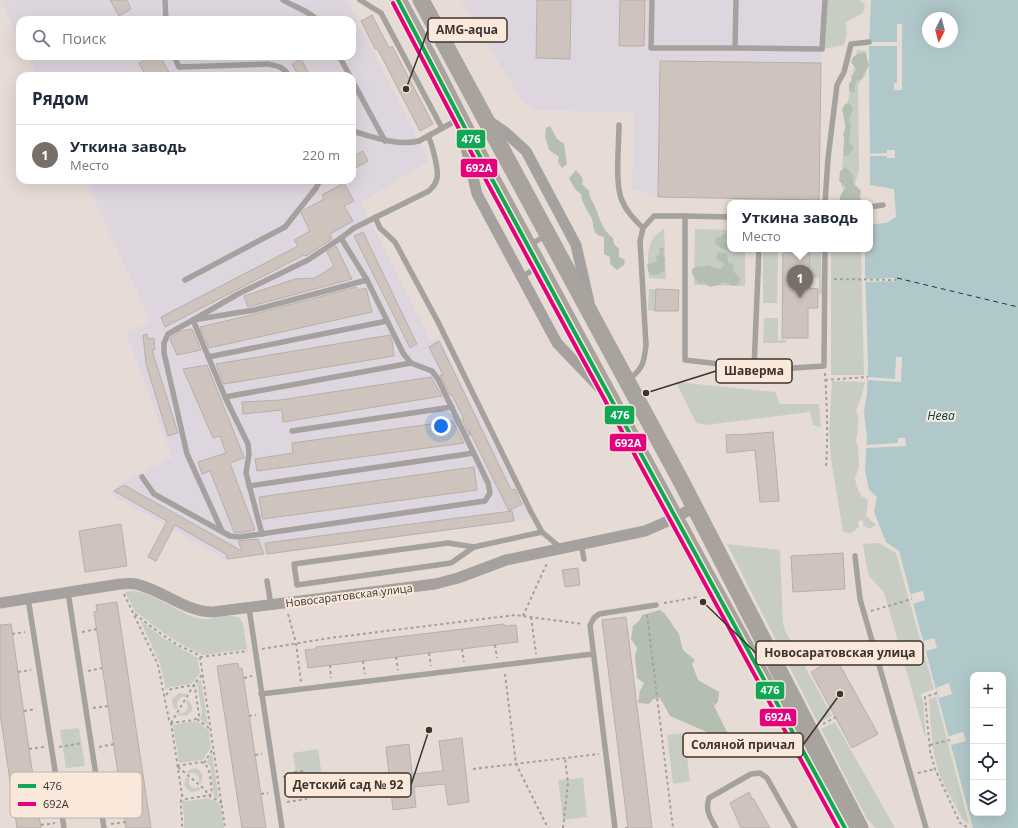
<!DOCTYPE html>
<html lang="ru">
<head>
<meta charset="utf-8">
<style>
  :root { --surface:#fff; --page:#f6f6f7; --text:#1f2937; --muted:#747a83; --line:#e0e1e3; --accent:#776f69 }
  body { margin:0; font-family:"Open Sans",sans-serif; background:var(--page); color:var(--text) }
  .controls { position:absolute; right:12px; bottom:12px; display:grid; overflow:hidden; border-radius:8px; box-shadow:0 4px 16px #0002 }
  .controls button { width:36px; height:36px; display:grid; place-items:center; padding:0; border:0; border-bottom:1px solid var(--line); background:var(--surface); color:var(--text); font:20px sans-serif }
  .compass { position:absolute; left:922px; top:12px; width:36px; height:36px; border-radius:50%; background:var(--surface); box-shadow:0 4px 16px #0002; rotate:186deg }
  .you { position:absolute; left:441px; top:426px; width:14px; height:14px; margin:-10px; border:3px solid #fff; border-radius:50%; background:#1a73e8; box-shadow:0 0 0 6px #1a73e833 }
  .badge { display:grid; place-items:center; width:26px; height:26px; border-radius:50%; background:var(--accent); color:#fff; font-size:13px; font-weight:700 }
  .pin { position:absolute; translate:-50% -33px; filter:drop-shadow(0 1px 2px #0008) }
  .pin::after { content:''; position:absolute; top:21px; width:14px; height:12px; background:inherit; clip-path:polygon(0 0,100% 0,50% 100%) }
  .popup { position:absolute; left:727px; top:200px; width:146px; height:52px; box-sizing:border-box; display:grid; place-content:center; border-radius:8px; background:var(--surface); filter:drop-shadow(0 1px 3px #0005); font-size:13px; white-space:nowrap; color:var(--muted) }
  .popup b { font-size:15px; color:var(--text) }
  .popup::after { content:''; position:absolute; left:50%; top:100%; margin-left:-8px; border:8px solid transparent; border-top-color:var(--surface) }
  .list { margin:0; padding:0; list-style:none }
  h2 { display:flex; justify-content:space-between; align-items:center; height:52px; margin:0; padding:0 16px; font-size:17px }
  h2 small { font-size:13px; font-weight:400; color:var(--muted) }
  .list li { display:grid; grid-template-columns:26px 1fr auto; gap:12px; align-items:center; box-sizing:border-box; height:60px; padding:0 16px; border-top:1px solid var(--line) }
  .list b { display:block; font-size:15px; white-space:nowrap }
  .list p { margin:0; font-size:13px; white-space:nowrap; color:var(--muted) }
  .list em { font-size:13px; font-style:normal; color:var(--muted) }
  .icon { flex:none; width:22px; height:22px; fill:none; stroke:currentColor; stroke-width:2; stroke-linecap:round; stroke-linejoin:round }
  .map { position:relative; flex:none; width:1018px; height:828px; overflow:hidden }
  .search { position:absolute; background:var(--surface); box-shadow:0 4px 16px #0002; left:16px; top:16px; width:340px; height:44px; display:flex; align-items:center; gap:10px; box-sizing:border-box; padding:0 14px; border-radius:12px; color:var(--muted); font-size:15px }
  .panel { position:absolute; background:var(--surface); box-shadow:0 4px 16px #0002; left:16px; top:72px; width:340px; height:112px; border-radius:12px }
  .map>svg:first-child { display:block }
  .industrial { fill:#ded6df }
  .green { fill:#c7cdc2 }
  .forest { fill:#b5bfb1 }
  .water { fill:#b1c8cb; fill-rule:evenodd }
  .pier { fill:#e6dcd5 }
  .lines { fill:none; stroke-linecap:round; stroke-linejoin:round }
  .ferry { stroke:#06414a; stroke-width:1; stroke-dasharray:5 4; stroke-linecap:butt }
  .building { fill:#cec4bd; stroke:#b7afaa }
  .path { stroke:#a5a09d; stroke-width:2; stroke-dasharray:3 3; stroke-linecap:butt }
  .lane { stroke:#a5a19f; stroke-width:5.5 }
  .street { stroke:#a5a19f; stroke-width:11 }
  .primary { stroke:#a9a39e; stroke-width:17 }
  .bus-1-casing { stroke:#fae8db; stroke-width:7 }
  .bus-2-casing { stroke:#fae8db; stroke-width:7 }
  .bus-1 { stroke:#10a855; stroke-width:4 }
  .bus-2 { stroke:#e5007d; stroke-width:4 }
  .labels { text-anchor:middle; dominant-baseline:central; stroke-width:4; stroke-linejoin:round; paint-order:stroke }
  .street-label { font-size:11px; fill:#3b342f; stroke:#fae8db }
  .water-label { font-size:12px; font-style:italic; fill:#06414a; stroke:#fae8db }
  .key { fill:#fae8db; stroke:#c1b2a7; stroke-width:1 }
  .key-label { font-size:11px; fill:#3b342f }
  .leader { fill:none; stroke:#3b342f; stroke-width:1.5 }
  .callout-dot { fill:#3b342f; stroke:#fae8db; stroke-width:1.5 }
  .callout { fill:#fae8db; stroke:#3b342f; stroke-width:1.5 }
  .callout-label { font-size:12px; text-anchor:middle; font-weight:bold; fill:#3b342f }
  .line-badge { stroke:#fae8db; stroke-width:1.5 }
  .badge-label { font-size:11px; text-anchor:middle; font-weight:bold; fill:#fff }
</style>
</head>
<body>
<div class="map">
<svg width="1018" height="828" viewBox="0 0 1018 828">
  <rect width="100%" height="100%" fill="#e6dcd5"/>
  <g class="industrial">
    <polygon points="1,0 347,0 429,161 361,203 431,341 439,337 531,519 226,560 110,494 119,484 172,457 126,333 151,322 85,180 352,180 352,76 37,76 27,56 352,56 352,20 20,20 20,41"/>
    <polygon points="461,0 825,0 821,63 819,200 658,197 632,189 635,113 536,110 523,103"/>
  </g>
  <g class="green">
    <polygon points="825,0 859,0 865,4 863,13 846,22 847,33 844,45 822,49"/>
    <polygon points="857,50 866,51 866,74 858,85 859,170 851,197 841,186 845,119"/>
    <path d="M 664,229 L 666,279 L 649,278 C 648,259 644,240 664,229 Z"/>
    <polygon points="695,229 730,230 730,249 745,249 745,286 694,285"/>
    <polygon points="763,249 778,249 777,303 763,303"/>
    <polygon points="810,249 821,249 822,294 819,295 819,278 811,278"/>
    <polygon points="831,249 861,249 864,375 831,375"/>
    <polygon points="649,289 656,289 655,311 648,310"/>
    <polygon points="764,318 778,318 778,340 786,340 786,343 763,343"/>
    <path d="M 832,381 L 865,382 L 862,395 L 856,411 C 861,422 857,430 856,442 L 858,445 L 859,468 L 855,477 L 856,485 L 862,497 L 865,497 L 868,501 L 866,516 L 876,525 L 869,529 L 863,525 L 863,521 L 860,520 L 858,523 L 859,527 L 851,533 L 843,532 L 831,459 L 829,430 Z"/>
    <polygon points="676,382 775,392 780,404 819,404 821,427 813,425 810,412 706,425 696,423"/>
    <polygon points="879,543 896,553 934,689 921,694 923,701 926,740 884,592 869,576 866,563 863,544"/>
    <polygon points="727,544 780,550 783,624 785,630 832,716 818,723"/>
    <path d="M 132,591 C 154,592 176,612 197,618 C 211,622 227,612 240,618 L 243,624 L 247,649 L 203,655 L 181,644 L 165,634 L 135,611 L 125,592 Z"/>
    <polygon points="140,620 163,638 198,658 200,673 191,684 170,687 166,690 160,664"/>
    <polygon points="201,679 208,725 200,719 202,712 197,683"/>
    <polygon points="179,693 187,694 185,697 182,697 178,700 177,705 178,707 176,710 173,707 172,699"/>
    <path d="M 936,697 L 969,824 L 963,820 C 955,804 944,787 938,770 C 931,747 931,723 929,699 Z"/>
    <path d="M 188,699 L 192,706 L 192,711 L 186,716 L 177,715 L 179,713 L 182,713 C 188,711 189,707 186,702 Z"/>
    <polygon points="197,721 209,731 211,747 203,760 179,763 173,725"/>
    <polygon points="835,722 895,828 876,828 867,819 821,729"/>
    <polygon points="79,728 85,766 66,768 60,730"/>
    <polygon points="684,733 690,781 673,784 667,735"/>
    <polygon points="318,749 324,791 299,794 293,753"/>
    <polygon points="212,753 219,799 214,797 210,766 207,762"/>
    <path d="M 194,768 L 198,769 L 203,775 L 201,783 L 199,782 C 200,775 195,771 189,774 L 186,772 Z"/>
    <path d="M 186,777 L 189,779 C 188,786 192,790 199,787 L 201,789 L 198,791 L 190,792 L 184,785 Z"/>
    <polygon points="583,778 587,817 563,820 558,780"/>
    <polygon points="208,798 220,804 224,828 184,828 184,816 182,800 187,801"/>
  </g>
  <g class="forest">
    <polygon points="860,53 866,53 869,66 863,75 862,79 856,81 854,93 849,91 849,83 852,80 851,76 857,70 851,62 853,57"/>
    <path d="M 849,103 L 853,109 L 849,120 L 851,124 L 849,142 L 854,148 L 848,156 L 844,155 C 843,149 846,139 843,134 L 846,127 C 844,121 844,116 842,110 L 845,104 Z"/>
    <polygon points="550,126 557,139 564,144 567,164 562,168 558,162 559,157 549,150 545,136 546,128"/>
    <path d="M 846,167 L 853,175 L 853,183 L 861,191 L 860,196 L 861,203 L 841,203 C 838,196 842,193 846,187 L 839,181 L 840,171 Z"/>
    <path d="M 576,170 L 583,179 L 582,184 L 589,191 C 590,201 593,200 596,209 C 600,220 603,231 613,238 L 614,244 L 619,249 L 619,257 L 625,260 L 624,265 L 617,270 L 610,264 L 610,257 L 604,254 L 604,237 C 589,234 596,224 590,215 C 586,208 582,203 581,194 L 575,189 L 569,178 Z"/>
    <path d="M 723,234 L 726,235 L 726,238 L 723,242 L 730,243 L 730,249 L 741,249 L 738,253 C 730,247 723,253 715,243 L 715,238 L 721,237 Z"/>
    <path d="M 659,248 L 664,248 L 663,254 L 665,260 L 664,263 L 665,270 C 660,275 655,276 649,274 L 647,265 L 657,261 L 656,256 L 660,255 Z"/>
    <polygon points="719,252 727,254 728,262 734,265 733,271 740,278 739,284 733,286 724,282 718,285 710,287 703,282 699,284 692,274 692,269 698,266 704,267 706,265 720,269 725,265 716,258 717,255"/>
    <polygon points="660,610 665,614 679,634 683,650 695,660 692,664 698,680 719,692 718,702 714,706 727,732 725,740 670,716 660,698 653,699 649,704 638,703 640,691 644,683 637,678 635,656 637,648 631,639 633,626 640,620 642,615"/>
  </g>
  <path class="water" d="M 871,0 L 1018,0 L 1018,828 L 973,828 L 899,551 L 886,542 L 874,512 L 877,497 L 869,490 L 865,470 L 867,437 L 864,412 L 867,393 L 868,361 L 865,271 L 865,249 L 870,249 L 870,232 L 874,224 L 886,223 L 896,217 L 894,189 L 870,185 L 869,42 ZM 928,18 L 952,18 L 952,42 L 928,42 ZM 973,675 L 1003,675 L 1003,813 L 973,813 Z"/>
  <g class="pier">
    <polygon points="897,24 902,24 902,90 894,90 894,83 897,83 897,46 869,46 869,42 897,42"/>
    <polygon points="887,150 895,150 895,158 887,158 887,156 869,156 869,154 887,153"/>
    <polygon points="897,278 897,281 863,282 863,279"/>
    <polygon points="896,357 902,357 901,382 868,380 868,377 895,379"/>
    <polygon points="898,438 905,438 906,446 866,448 867,445 898,443"/>
    <polygon points="923,591 925,600 913,604 911,594"/>
    <polygon points="934,638 937,648 926,651 923,641"/>
    <polygon points="949,683 952,694 939,698 936,688"/>
    <polygon points="963,732 966,741 951,745 949,736"/>
  </g>
  <g class="lines">
    <polyline class="ferry" points="897,278 1018,307"/>
  </g>
  <g class="building">
    <polygon points="110,0 127,0 131,9 119,16"/>
    <polygon points="537,0 571,0 570,59 536,58"/>
    <polygon points="620,0 645,0 644,46 619,46"/>
    <polygon points="372,15 389,48 392,46 433,124 420,131 377,48 375,49 361,21"/>
    <polygon points="153,56 160,56 171,76 146,76 139,63"/>
    <polygon points="301,59 310,76 299,76 292,64"/>
    <polygon points="660,61 821,63 819,200 658,197"/>
    <polygon points="363,151 368,161 352,170 352,157"/>
    <polygon points="344,183 354,201 344,206 353,221 330,234 332,239 306,256 304,255 165,327 161,317 298,246 294,240 310,231 301,213 304,210 324,199 322,195"/>
    <polygon points="363,232 417,344 410,348 354,236"/>
    <polygon points="336,246 352,279 248,307 244,296 295,279 315,278 334,266 327,252"/>
    <polygon points="783,253 810,253 809,288 818,289 818,308 808,308 808,338 782,338"/>
    <polygon points="356,287 358,290 366,288 372,312 209,348 200,327 251,315"/>
    <polygon points="656,289 679,290 678,311 655,311"/>
    <polygon points="192,329 201,350 177,355 170,339 171,337 181,331"/>
    <polygon points="147,334 148,339 154,338 155,350 152,350 178,433 168,436 146,364 143,335"/>
    <polygon points="390,335 392,340 394,356 224,384 216,364"/>
    <polygon points="439,341 511,490 515,489 522,504 509,511 469,430 470,436 462,419 464,419 452,395 450,395 440,375 443,375 429,347"/>
    <polygon points="207,365 244,457 244,458 230,463 255,530 240,533 234,532 210,471 202,474 198,462 226,453 220,436 213,438 183,369"/>
    <polygon points="431,377 442,396 283,422 282,410 243,414 242,402 280,400"/>
    <polygon points="453,421 464,443 257,471 255,459 293,453 292,443"/>
    <polygon points="773,432 779,501 760,502 755,450 727,453 726,435 737,434 737,435"/>
    <polygon points="474,467 477,490 263,519 262,517 259,497"/>
    <polygon points="124,485 242,551 238,541 258,539 264,554 227,559 226,554 175,525 156,561 148,557 167,521 114,491"/>
    <polygon points="512,511 514,521 267,554 265,543"/>
    <polygon points="121,524 127,566 85,572 79,531"/>
    <polygon points="843,553 845,589 793,592 791,556"/>
    <polygon points="578,568 580,585 565,587 562,570"/>
    <polygon points="117,602 151,828 126,828 108,706 94,612 97,611 96,605"/>
    <polygon points="626,617 652,828 628,828 602,620"/>
    <polygon points="11,624 29,749 41,828 17,828 0,713 0,625"/>
    <polygon points="504,624 505,626 516,625 518,642 308,668 305,650 316,649 316,647"/>
    <polygon points="836,658 878,734 852,748 811,672"/>
    <polygon points="238,663 239,669 242,668 266,828 242,828 217,666"/>
    <polygon points="462,738 469,802 448,805 445,784 414,787 416,807 393,810 386,747 409,744 412,774 443,771 439,741"/>
    <polygon points="749,792 752,799 753,798 770,828 741,828 730,803"/>
  </g>
  <g class="lines">
    <g class="path">
      <polyline points="834,279 895,280 897,278"/>
      <path d="M 825,373 C 827,405 828,436 826,468"/>
      <polyline points="825,380 868,377"/>
      <path d="M 124,594 L 158,665 L 169,720 L 171,723 L 182,795 C 179,805 183,817 182,828"/>
      <polyline points="664,603 698,597"/>
      <polyline points="871,611 912,599"/>
      <path d="M 135,614 C 149,625 163,636 178,645 C 185,649 194,651 200,657 L 225,828"/>
      <polyline points="288,614 296,643 301,682"/>
      <polyline points="647,615 673,828"/>
      <polyline points="523,616 547,563"/>
      <polyline points="531,617 536,654"/>
      <polyline points="82,632 97,629"/>
      <polyline points="12,634 25,632"/>
      <polyline points="495,645 497,658"/>
      <polyline points="262,649 330,638 515,615 583,624"/>
      <polyline points="462,649 464,662"/>
      <polyline points="429,653 431,666"/>
      <polyline points="200,657 248,651"/>
      <polyline points="396,657 398,670"/>
      <polyline points="885,658 924,647"/>
      <polyline points="363,661 365,674"/>
      <polyline points="330,665 331,678"/>
      <polyline points="88,671 102,668"/>
      <polyline points="18,672 31,670"/>
      <polyline points="505,674 516,764 548,828"/>
      <polyline points="244,678 252,676"/>
      <polyline points="937,693 925,697 930,751 935,769 960,823 967,827"/>
      <polyline points="166,695 171,689 194,685 195,687 199,716 194,720 171,723"/>
      <polyline points="93,708 108,706"/>
      <polyline points="24,711 36,709"/>
      <polyline points="249,716 256,715"/>
      <polyline points="197,719 210,729"/>
      <polyline points="171,723 195,683 202,675"/>
      <polyline points="823,724 836,717"/>
      <polyline points="930,745 950,740"/>
      <polyline points="59,747 82,743"/>
      <polyline points="99,747 114,744"/>
      <polyline points="29,749 44,747"/>
      <polyline points="255,755 262,754"/>
      <polyline points="204,763 213,749"/>
      <path d="M 177,766 L 201,762 C 212,765 210,783 212,792 L 210,795 L 186,799 L 182,795"/>
      <polyline points="178,767 203,788 211,797 222,803"/>
      <polyline points="473,769 599,754"/>
      <polyline points="918,773 935,769"/>
      <polyline points="283,777 295,772 303,771 306,787 284,790"/>
      <polyline points="105,785 120,783"/>
      <polyline points="35,788 50,786"/>
      <polyline points="261,794 268,793"/>
      <polyline points="287,802 307,799"/>
      <polyline points="111,824 126,822"/>
      <polyline points="41,825 55,823"/>
      <polyline points="563,828 568,783 565,758"/>
      <polyline points="625,828 628,828"/>
    </g>
    <g class="lane">
      <polyline points="165,0 166,20"/>
      <path d="M 283,0 C 294,7 308,10 317,20"/>
      <polyline points="360,0 381,13 442,128"/>
      <polyline points="652,0 651,48 735,48 822,49 825,0"/>
      <polyline points="735,48 736,0"/>
      <path d="M 174,56 L 179,67 L 268,64 C 278,66 284,67 289,76"/>
      <polyline points="339,56 350,76"/>
      <polyline points="352,80 385,141"/>
      <path d="M 619,125 C 619,144 615,181 621,198 C 625,210 634,219 643,228"/>
      <path d="M 352,131 C 374,137 396,146 419,141 L 459,119"/>
      <polyline points="825,203 828,158 837,85 844,72 851,44 869,42"/>
      <polyline points="870,207 883,205"/>
      <polyline points="685,216 685,360 754,368 778,369 824,366 825,249"/>
      <polyline points="375,217 380,228 395,242 438,322 531,512 542,532 561,548"/>
      <polyline points="530,245 546,235"/>
      <polyline points="522,277 537,267"/>
      <polyline points="185,280 285,227 316,188 320,180"/>
      <polyline points="208,357 387,321"/>
      <polyline points="754,368 759,249"/>
      <path d="M 628,380 C 643,369 644,363 646,345 L 640,241 L 643,228 L 654,216 L 685,216 L 730,217"/>
      <polyline points="225,397 411,363"/>
      <polyline points="292,431 452,407"/>
      <polyline points="142,477 154,494 230,536 240,537 485,501 490,493 488,483 438,379 432,371 411,363 403,353 367,280 341,238"/>
      <polyline points="249,486 474,453"/>
      <polyline points="222,531 187,454 164,353 164,343 168,334 193,320 254,310 367,280"/>
      <path d="M 262,534 L 246,473 L 249,454 L 248,444 L 225,397 L 193,320 L 238,294 L 308,260 L 341,238 L 354,228 L 429,191 C 433,187 436,184 437,178 C 439,171 432,143 428,136"/>
      <polyline points="581,544 584,559"/>
      <polyline points="474,547 448,543 294,564 297,585 451,563 474,547 542,532"/>
      <polyline points="855,556 860,599 926,828"/>
      <polyline points="267,581 271,605"/>
      <polyline points="68,592 104,828"/>
      <polyline points="28,598 64,828"/>
      <polyline points="249,608 282,828"/>
      <polyline points="261,694 593,654"/>
      <polyline points="615,828 590,625 594,618 599,614 656,605"/>
      <path d="M 716,828 C 710,817 705,811 709,798 L 751,774 L 760,773 L 767,778 L 795,828"/>
    </g>
    <g class="street">
      <polyline points="489,121 505,132 526,151 576,245 589,302"/>
      <polyline points="463,135 477,194 557,343 599,387"/>
      <path d="M 0,603 L 120,584 C 125,584 131,583 136,584 C 163,590 185,612 213,612 L 435,584 L 458,578 L 506,560 L 645,531 L 675,518 L 694,507"/>
    </g>
    <g class="primary">
      <path d="M 398,0 C 429,55 456,112 486,168 C 604,388 724,609 845,828"/>
      <polyline points="421,0 681,481 860,828"/>
    </g>
    <g class="bus-1-casing">
      <polyline id="bus-1" points="398,0 486,168 575,333 845,828"/>
    </g>
    <g class="bus-2-casing">
      <polyline id="bus-2" points="393,3 481,171 570,336 838,828"/>
    </g>
    <use href="#bus-1" class="bus-1"/>
    <use href="#bus-2" class="bus-2"/>
  </g>
  <g class="labels">
    <g class="street-label">
      <text transform="translate(349 595) rotate(-7)">Новосаратовская улица</text>
    </g>
    <g class="water-label">
      <text x="941" y="415">Нева</text>
    </g>
  </g>
  <rect x="10" y="772" width="132" height="46" rx="6" class="key"/>
  <rect x="18" y="784" width="18" height="4" fill="#10a855"/>
  <rect x="18" y="802" width="18" height="4" fill="#e5007d"/>
  <g class="key-label">
    <text x="43" y="790">476</text>
    <text x="43" y="808">692А</text>
  </g>
  <path class="leader" d="M406 89L428 30M646 393L716 371M703 602L756 653M840 694L803 745M429 730L411 785"/>
  <g class="callout-dot">
    <circle cx="406" cy="89" r="4"/>
    <circle cx="646" cy="393" r="4"/>
    <circle cx="703" cy="602" r="4"/>
    <circle cx="840" cy="694" r="4"/>
    <circle cx="429" cy="730" r="4"/>
  </g>
  <g class="callout">
    <rect x="428" y="18" width="79" height="24" rx="4"/>
    <rect x="716" y="359" width="76" height="24" rx="4"/>
    <rect x="756" y="641" width="167" height="24" rx="4"/>
    <rect x="683" y="733" width="120" height="24" rx="4"/>
    <rect x="285" y="773" width="126" height="24" rx="4"/>
  </g>
  <g class="callout-label">
    <text x="467" y="34">AMG-aqua</text>
    <text x="754" y="375">Шаверма</text>
    <text x="840" y="657">Новосаратовская улица</text>
    <text x="743" y="749">Соляной причал</text>
    <text x="348" y="789">Детский сад № 92</text>
  </g>
  <g class="line-badge">
    <rect x="456" y="129" width="30" height="20" rx="4" fill="#10a855"/>
    <rect x="460" y="158" width="38" height="20" rx="4" fill="#e5007d"/>
    <rect x="604" y="405" width="31" height="20" rx="4" fill="#10a855"/>
    <rect x="609" y="433" width="38" height="19" rx="4" fill="#e5007d"/>
    <rect x="755" y="681" width="30" height="19" rx="4" fill="#10a855"/>
    <rect x="759" y="708" width="38" height="19" rx="4" fill="#e5007d"/>
  </g>
  <g class="badge-label">
    <text x="471" y="143">476</text>
    <text x="479" y="172">692А</text>
    <text x="620" y="419">476</text>
    <text x="628" y="447">692А</text>
    <text x="770" y="694">476</text>
    <text x="778" y="721">692А</text>
  </g>
</svg>
<div class="controls">
<button>+</button>
<button>−</button>
<button><svg class="icon" aria-label="locate" viewBox="0 0 24 24"><circle cx="12" cy="12" r="6"/><path d="M12 2v4M12 18v4M2 12h4M18 12h4"/></svg></button>
<button><svg class="icon" aria-label="layers" viewBox="0 0 24 24"><path d="M12 4l9 5-9 5-9-5zM3 14l9 5 9-5"/></svg></button>
</div>
<svg class="compass" viewBox="-18 -18 36 36"><path d="M0-13l5 13h-10z" fill="#e53935"/><path d="M0 13l5-13h-10z" fill="#747a83"/></svg>
<div class="you"></div>
<div class="pin badge" style="left:800px;top:298px">1</div>
<div class="popup"><b>Уткина заводь</b>Место</div>
<div class="search"><svg class="icon" aria-label="search" viewBox="0 0 24 24"><circle cx="10" cy="10" r="6"/><path d="M15 15l6 6"/></svg>Поиск</div>
<section class="panel">
<h2>Рядом<small></small></h2>
<ul class="list">
<li><span class="badge">1</span><div><b>Уткина заводь</b><p>Место</p></div><em>220 m</em></li>
</ul>
</section>
</div>
</body>
</html>
